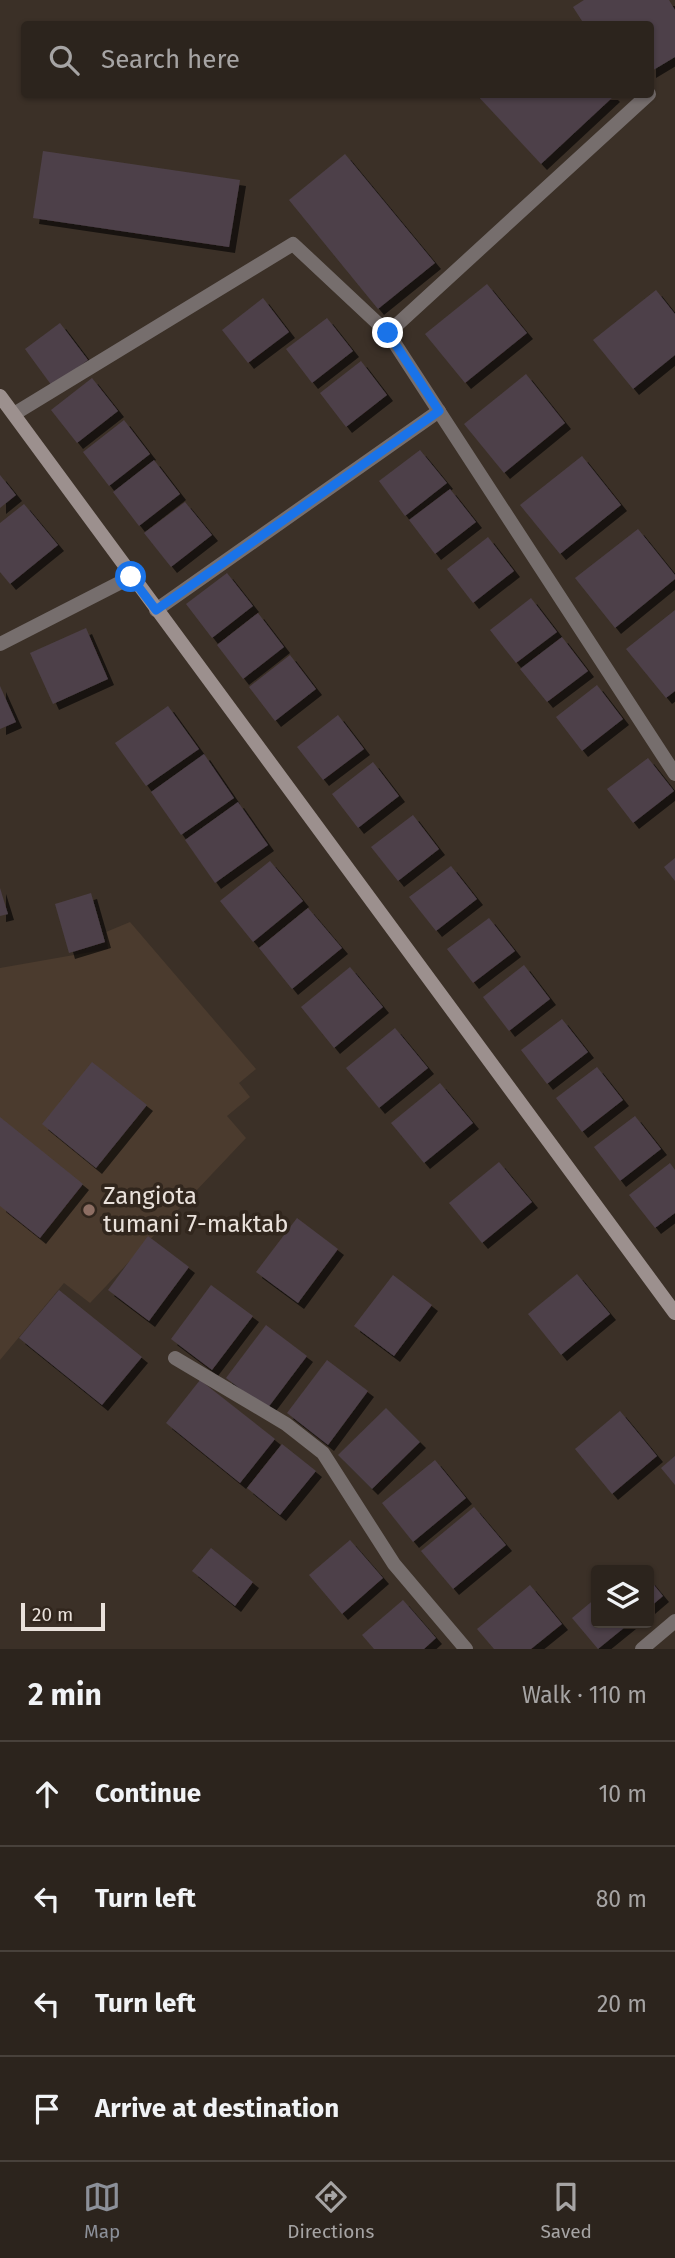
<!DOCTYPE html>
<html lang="en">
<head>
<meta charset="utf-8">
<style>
  :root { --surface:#2c241d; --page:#342c26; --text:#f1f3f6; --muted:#a6a4a4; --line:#48413b; --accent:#8c9099 }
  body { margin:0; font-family:"Fira Sans",sans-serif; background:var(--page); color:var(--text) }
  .controls { position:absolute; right:21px; bottom:21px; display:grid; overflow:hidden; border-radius:7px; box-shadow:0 2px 5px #0004 }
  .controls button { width:63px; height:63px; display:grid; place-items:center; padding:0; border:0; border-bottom:2px solid var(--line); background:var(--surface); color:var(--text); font:35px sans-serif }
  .scale { position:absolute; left:21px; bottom:18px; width:84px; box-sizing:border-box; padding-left:7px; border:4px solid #e9e1db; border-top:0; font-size:19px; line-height:24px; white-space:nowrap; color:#e9e1db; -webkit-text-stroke:5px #31261d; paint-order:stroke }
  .stop { position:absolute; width:21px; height:21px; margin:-16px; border:5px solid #1a73e8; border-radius:50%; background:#fff }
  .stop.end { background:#1a73e8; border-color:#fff; box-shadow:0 2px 7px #0008 }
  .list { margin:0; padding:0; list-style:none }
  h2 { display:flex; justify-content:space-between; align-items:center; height:91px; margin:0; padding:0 28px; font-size:30px }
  h2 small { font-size:23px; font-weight:400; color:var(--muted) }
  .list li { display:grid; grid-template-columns:46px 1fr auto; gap:21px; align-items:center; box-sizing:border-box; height:105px; padding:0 28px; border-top:2px solid var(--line) }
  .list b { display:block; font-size:26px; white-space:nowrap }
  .list em { font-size:23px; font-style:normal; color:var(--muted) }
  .icon { flex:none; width:38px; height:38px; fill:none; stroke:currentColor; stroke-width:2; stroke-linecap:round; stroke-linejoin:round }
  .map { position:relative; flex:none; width:675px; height:1649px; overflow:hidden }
  .search { position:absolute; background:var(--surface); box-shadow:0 2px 5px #0004; left:21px; right:21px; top:21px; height:77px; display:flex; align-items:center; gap:18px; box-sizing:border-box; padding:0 24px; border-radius:7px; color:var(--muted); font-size:26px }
  .sheet { height:511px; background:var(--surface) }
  nav { display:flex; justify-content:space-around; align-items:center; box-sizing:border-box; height:98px; border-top:2px solid var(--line); background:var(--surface); font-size:19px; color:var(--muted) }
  nav a { display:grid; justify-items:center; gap:4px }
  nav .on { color:var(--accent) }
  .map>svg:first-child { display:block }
  .built { fill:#4b3b2e }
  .building { fill:#4d4049; filter:url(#shadow) }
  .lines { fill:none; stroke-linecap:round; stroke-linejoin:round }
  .minor { stroke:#766e6d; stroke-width:14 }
  .secondary { stroke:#9c908e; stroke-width:14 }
  .route { stroke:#1a73e8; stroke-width:9 }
  .education-dot { fill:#8d6e63; stroke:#31261d; stroke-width:2.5 }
  .labels { text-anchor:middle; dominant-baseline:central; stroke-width:7; stroke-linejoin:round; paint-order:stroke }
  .poi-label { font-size:24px; fill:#e9e1db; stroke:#31261d; text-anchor:start }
</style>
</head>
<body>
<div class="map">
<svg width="675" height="1649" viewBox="0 0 675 1649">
  <defs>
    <filter id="shadow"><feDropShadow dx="6" dy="6" stdDeviation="0" flood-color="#0009"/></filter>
  </defs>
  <rect width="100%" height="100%" fill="#3b3027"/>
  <polygon class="built" points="130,922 256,1069 239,1083 250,1097 227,1116 246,1138 90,1303 64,1283 0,1360 0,968 108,949 106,932"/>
  <g class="building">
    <polygon points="584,0 669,0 675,10 675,57 650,72 650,24 584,24 573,7"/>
    <polygon points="476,94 612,94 614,96 541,164"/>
    <polygon points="43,151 240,180 229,247 33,218"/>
    <polygon points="345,154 435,263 378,309 289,200"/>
    <polygon points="487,284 527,333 465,383 425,334"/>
    <polygon points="656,290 675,314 675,355 633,389 593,340"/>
    <polygon points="263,298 289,332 248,363 222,330"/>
    <polygon points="327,318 353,351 312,383 286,349"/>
    <polygon points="60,323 88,360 52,386 25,349"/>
    <polygon points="361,361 387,395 346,427 320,393"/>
    <polygon points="526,374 565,423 504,473 464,424"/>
    <polygon points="92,378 118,411 77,443 51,410"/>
    <polygon points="124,420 150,454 109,486 83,452"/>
    <polygon points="420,450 447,483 405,516 379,481"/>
    <polygon points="582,456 621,505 560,554 520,505"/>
    <polygon points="154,460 180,494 139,526 113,492"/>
    <polygon points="0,475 16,495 0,508"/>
    <polygon points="450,489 476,522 435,554 409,520"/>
    <polygon points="185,502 212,535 171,567 144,533"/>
    <polygon points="24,504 58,545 10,584 0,572 0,523"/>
    <polygon points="638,529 675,575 675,579 615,628 575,578"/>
    <polygon points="488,537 514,571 473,603 447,569"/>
    <polygon points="227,573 253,606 212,638 186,604"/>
    <polygon points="531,598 557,632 516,663 490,630"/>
    <polygon points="675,610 675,691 666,698 626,649"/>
    <polygon points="258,613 284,647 243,679 217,645"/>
    <polygon points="86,628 108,679 53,704 30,653"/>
    <polygon points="562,637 588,671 547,702 520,669"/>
    <polygon points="290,655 316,689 275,721 249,687"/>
    <polygon points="597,685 623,719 582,751 556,717"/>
    <polygon points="0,686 16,722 0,729"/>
    <polygon points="168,706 199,749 146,786 115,743"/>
    <polygon points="338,715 364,749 323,780 297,747"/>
    <polygon points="204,754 234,798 181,835 151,792"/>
    <polygon points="648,758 674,791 633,823 607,789"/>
    <polygon points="373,762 399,796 358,828 332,794"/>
    <polygon points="238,802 268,845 215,883 185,840"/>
    <polygon points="413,815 439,849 398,881 371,847"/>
    <polygon points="675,858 675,881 664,867"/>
    <polygon points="270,861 303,901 253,942 220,901"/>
    <polygon points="451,866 477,899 436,931 409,897"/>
    <polygon points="0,888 8,914 0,916"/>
    <polygon points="91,893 105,942 69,953 55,904"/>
    <polygon points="308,908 342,948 292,989 259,948"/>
    <polygon points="489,918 515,951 473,983 447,949"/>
    <polygon points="524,965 550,999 509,1031 483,997"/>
    <polygon points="350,967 383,1007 334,1048 301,1007"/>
    <polygon points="562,1019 588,1052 547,1084 521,1050"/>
    <polygon points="395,1028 428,1068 379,1108 346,1068"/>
    <polygon points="92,1062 147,1105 96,1168 42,1124"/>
    <polygon points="597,1067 623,1100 582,1132 556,1098"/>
    <polygon points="440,1083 473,1123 424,1163 391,1123"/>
    <polygon points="635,1116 661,1149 620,1181 594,1147"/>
    <polygon points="0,1117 83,1184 40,1238 0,1206"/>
    <polygon points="499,1162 532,1202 482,1243 449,1203"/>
    <polygon points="670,1163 675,1170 675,1213 655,1228 629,1195"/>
    <polygon points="297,1218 338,1249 298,1303 256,1272"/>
    <polygon points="148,1236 189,1267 149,1321 108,1290"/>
    <polygon points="577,1274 610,1314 561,1355 528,1314"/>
    <polygon points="393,1275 432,1305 394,1356 354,1326"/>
    <polygon points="211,1285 253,1316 212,1370 171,1339"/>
    <polygon points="59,1290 142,1357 102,1405 19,1338"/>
    <polygon points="266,1325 307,1356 267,1409 226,1378"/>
    <polygon points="327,1360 368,1391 328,1445 287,1413"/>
    <polygon points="200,1380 275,1439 240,1483 166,1423"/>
    <polygon points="386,1408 420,1442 372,1489 338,1455"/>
    <polygon points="620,1411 657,1456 612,1494 575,1449"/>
    <polygon points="282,1444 316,1471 280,1515 247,1488"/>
    <polygon points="675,1456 675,1485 661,1468"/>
    <polygon points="435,1460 466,1498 413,1542 382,1503"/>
    <polygon points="474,1507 506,1545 453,1589 421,1551"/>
    <polygon points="350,1540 383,1578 342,1614 309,1575"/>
    <polygon points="211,1548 253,1582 235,1606 192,1571"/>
    <polygon points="649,1579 663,1596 649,1608"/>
    <polygon points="530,1585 562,1624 531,1649 494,1649 477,1629"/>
    <polygon points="596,1598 596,1623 630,1623 598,1649 572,1618"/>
    <polygon points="403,1600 436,1638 424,1649 374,1649 362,1635"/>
  </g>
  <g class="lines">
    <g class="minor">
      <polyline points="388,333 649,94"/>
      <polyline points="14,414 293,244 388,333 675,774"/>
      <polyline points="156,610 439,411"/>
      <polyline points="0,644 131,577"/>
      <polyline points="175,1358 286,1424 323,1453 394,1564 466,1649"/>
      <polyline points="642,1649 675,1621"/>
    </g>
    <polyline class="secondary" points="0,396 675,1313"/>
  </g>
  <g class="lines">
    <polyline class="route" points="131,577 156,610 439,411 388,333"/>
  </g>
  <circle class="education-dot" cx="89" cy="1210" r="7"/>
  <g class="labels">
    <g class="poi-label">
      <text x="103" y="1196">Zangiota<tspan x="103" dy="28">tumani 7-maktab</tspan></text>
    </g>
  </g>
</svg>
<div class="controls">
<button><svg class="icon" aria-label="layers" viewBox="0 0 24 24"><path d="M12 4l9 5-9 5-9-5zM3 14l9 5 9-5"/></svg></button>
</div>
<div class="scale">20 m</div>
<div class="stop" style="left:131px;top:577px"></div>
<div class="stop end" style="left:388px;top:333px"></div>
<div class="search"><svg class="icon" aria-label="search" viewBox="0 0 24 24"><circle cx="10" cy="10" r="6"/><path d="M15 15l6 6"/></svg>Search here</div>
</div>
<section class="sheet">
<h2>2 min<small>Walk · 110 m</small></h2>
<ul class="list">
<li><svg class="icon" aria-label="ahead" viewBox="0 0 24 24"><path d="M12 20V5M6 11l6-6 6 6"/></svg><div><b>Continue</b></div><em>10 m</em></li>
<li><svg class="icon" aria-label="left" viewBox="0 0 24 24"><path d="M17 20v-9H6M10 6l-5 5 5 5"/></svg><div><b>Turn left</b></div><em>80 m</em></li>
<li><svg class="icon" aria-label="left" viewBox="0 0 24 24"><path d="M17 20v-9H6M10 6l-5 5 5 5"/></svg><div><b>Turn left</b></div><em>20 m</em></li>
<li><svg class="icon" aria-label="arrive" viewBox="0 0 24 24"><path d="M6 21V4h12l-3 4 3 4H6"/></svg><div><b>Arrive at destination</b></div></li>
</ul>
</section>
<nav>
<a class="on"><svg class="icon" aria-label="map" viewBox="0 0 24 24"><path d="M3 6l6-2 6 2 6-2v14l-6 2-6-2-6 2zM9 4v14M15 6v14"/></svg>Map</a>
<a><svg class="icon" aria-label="directions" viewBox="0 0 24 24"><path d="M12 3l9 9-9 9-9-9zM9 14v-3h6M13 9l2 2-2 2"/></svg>Directions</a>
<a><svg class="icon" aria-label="saved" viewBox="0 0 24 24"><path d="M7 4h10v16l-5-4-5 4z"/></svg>Saved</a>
</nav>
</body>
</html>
